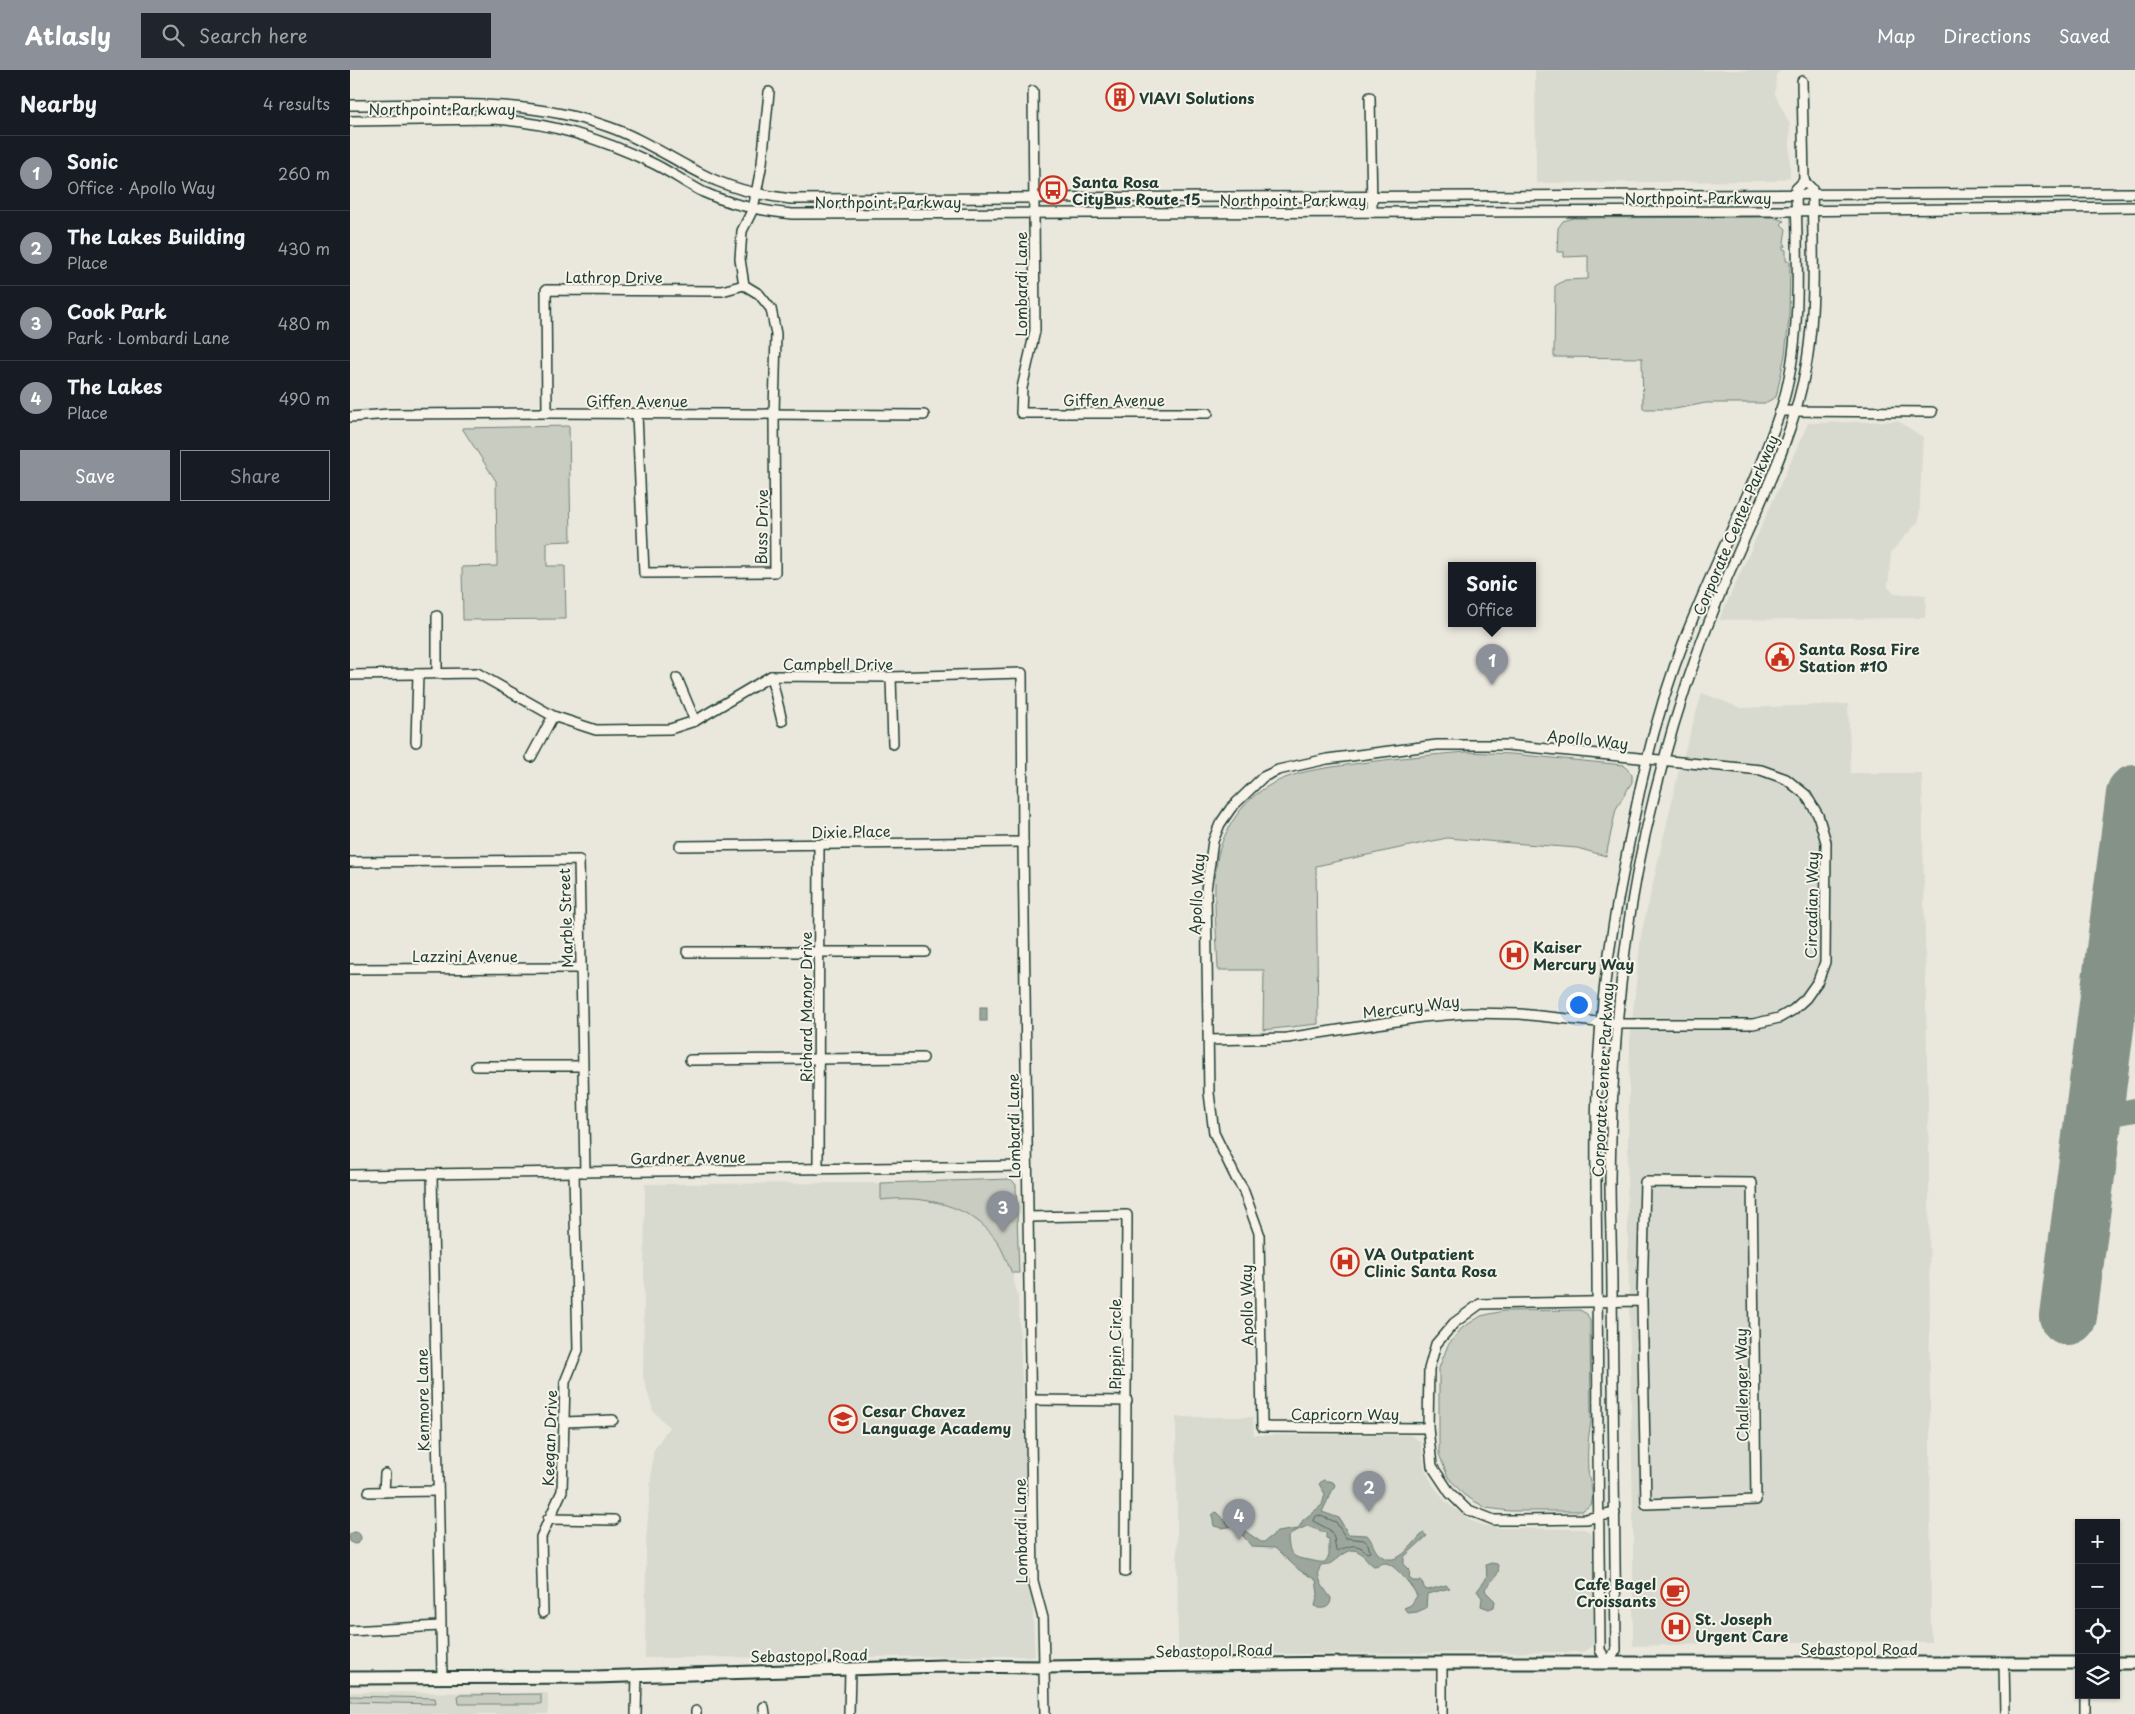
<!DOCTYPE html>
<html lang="en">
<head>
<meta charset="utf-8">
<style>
  :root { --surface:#171b24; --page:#20242c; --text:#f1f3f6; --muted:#9ea1a6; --line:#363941; --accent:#8c9099 }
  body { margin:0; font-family:"Playpen Sans",sans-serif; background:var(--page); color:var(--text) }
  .controls { position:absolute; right:15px; bottom:15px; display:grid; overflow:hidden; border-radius:0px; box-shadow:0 1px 4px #0004 }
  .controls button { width:45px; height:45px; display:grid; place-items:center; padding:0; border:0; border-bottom:1px solid var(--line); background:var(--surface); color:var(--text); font:25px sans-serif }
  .you { position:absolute; left:1228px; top:934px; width:18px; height:18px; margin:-12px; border:4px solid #fff; border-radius:50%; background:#1a73e8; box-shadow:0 0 0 8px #1a73e833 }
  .badge { display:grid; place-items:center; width:32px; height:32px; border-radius:50%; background:var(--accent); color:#fff; font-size:16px; font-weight:700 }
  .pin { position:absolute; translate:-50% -41px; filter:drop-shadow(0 1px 2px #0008) }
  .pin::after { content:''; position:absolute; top:26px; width:18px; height:15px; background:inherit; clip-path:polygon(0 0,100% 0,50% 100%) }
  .popup { position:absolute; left:1098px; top:492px; width:88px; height:65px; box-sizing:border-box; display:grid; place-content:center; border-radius:0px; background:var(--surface); filter:drop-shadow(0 1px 4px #0005); font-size:16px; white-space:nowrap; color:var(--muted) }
  .popup b { font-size:19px; color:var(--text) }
  .popup::after { content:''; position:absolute; left:50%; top:100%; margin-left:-10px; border:10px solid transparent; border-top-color:var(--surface) }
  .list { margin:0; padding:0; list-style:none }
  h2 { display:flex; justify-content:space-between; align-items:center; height:65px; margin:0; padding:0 20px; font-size:21px }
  h2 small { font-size:16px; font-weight:400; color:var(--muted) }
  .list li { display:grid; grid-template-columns:32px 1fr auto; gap:15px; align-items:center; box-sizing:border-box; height:75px; padding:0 20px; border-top:1px solid var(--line) }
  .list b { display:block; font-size:19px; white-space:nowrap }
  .list p { margin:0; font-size:16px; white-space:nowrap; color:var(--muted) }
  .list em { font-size:16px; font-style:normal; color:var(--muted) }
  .actions { display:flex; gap:10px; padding:15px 20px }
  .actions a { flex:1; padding:11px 0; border:1px solid var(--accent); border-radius:0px; text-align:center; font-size:18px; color:var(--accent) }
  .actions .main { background:var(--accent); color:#fff }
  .icon { flex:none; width:28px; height:28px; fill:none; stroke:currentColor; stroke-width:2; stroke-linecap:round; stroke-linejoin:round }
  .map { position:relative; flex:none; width:1785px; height:1644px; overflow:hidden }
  header { display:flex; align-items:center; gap:30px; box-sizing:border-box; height:70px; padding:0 25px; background:var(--accent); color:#fff }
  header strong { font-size:24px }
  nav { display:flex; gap:28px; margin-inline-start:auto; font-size:18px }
  .search { width:350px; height:45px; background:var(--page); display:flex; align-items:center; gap:12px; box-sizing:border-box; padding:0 18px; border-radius:0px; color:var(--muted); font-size:19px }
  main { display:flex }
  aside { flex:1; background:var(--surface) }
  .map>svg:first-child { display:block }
  .built { fill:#d9dacf }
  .green { fill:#c8ccc1; stroke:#74847a }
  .water { fill:#9ca69c; stroke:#6a7c72; fill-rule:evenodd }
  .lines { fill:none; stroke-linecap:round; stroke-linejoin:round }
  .shore { stroke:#51675e; stroke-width:1 }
  .taxiway { stroke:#849288; stroke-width:24 }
  .runway { stroke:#849288; stroke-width:58 }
  .minor-casing { stroke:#1f3d34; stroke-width:12 }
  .major-casing { stroke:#1f3d34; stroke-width:15 }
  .minor { stroke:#f7f3e8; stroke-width:9 }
  .major { stroke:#f7f3e8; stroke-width:11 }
  .labels { text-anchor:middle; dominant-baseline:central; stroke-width:4; stroke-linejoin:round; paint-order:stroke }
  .poi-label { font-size:15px; font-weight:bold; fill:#1f3d34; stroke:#f7f3e8; text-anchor:start }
  .street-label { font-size:15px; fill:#1f3d34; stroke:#f7f3e8 }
</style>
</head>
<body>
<header>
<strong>Atlasly</strong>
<div class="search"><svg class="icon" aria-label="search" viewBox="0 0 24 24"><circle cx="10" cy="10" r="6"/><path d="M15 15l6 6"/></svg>Search here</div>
<nav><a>Map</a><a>Directions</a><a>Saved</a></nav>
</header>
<main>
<aside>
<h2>Nearby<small>4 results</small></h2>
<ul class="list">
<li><span class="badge">1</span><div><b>Sonic</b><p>Office · Apollo Way</p></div><em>260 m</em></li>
<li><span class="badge">2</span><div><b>The Lakes Building</b><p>Place</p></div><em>430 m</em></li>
<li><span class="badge">3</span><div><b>Cook Park</b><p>Park · Lombardi Lane</p></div><em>480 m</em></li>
<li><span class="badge">4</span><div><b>The Lakes</b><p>Place</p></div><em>490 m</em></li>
</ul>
<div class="actions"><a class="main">Save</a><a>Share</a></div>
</aside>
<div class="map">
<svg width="1785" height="1644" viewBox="0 0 1785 1644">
  <rect width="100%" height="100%" fill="#eae8dd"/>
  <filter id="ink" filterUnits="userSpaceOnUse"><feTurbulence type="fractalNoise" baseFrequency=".02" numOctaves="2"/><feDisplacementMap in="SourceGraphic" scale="10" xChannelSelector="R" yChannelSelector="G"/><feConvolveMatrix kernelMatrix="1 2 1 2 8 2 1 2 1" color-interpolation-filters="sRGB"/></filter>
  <g filter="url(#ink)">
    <g class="built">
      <polygon points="1185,0 1431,0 1426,5 1425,24 1440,55 1440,107 1424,111 1186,113"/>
      <polygon points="1548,351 1573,367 1569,451 1541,482 1538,517 1545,523 1576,525 1575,548 1369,550 1458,353"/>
      <polygon points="1352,623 1391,638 1498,634 1501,703 1572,703 1579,1093 1581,1572 1424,1572 1283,1576 1283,1450 1277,1119 1280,971 1291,865 1328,704"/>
      <polygon points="531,1113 531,1130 550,1128 584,1131 606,1139 629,1151 648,1172 662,1203 668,1227 685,1586 295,1588 296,1471 303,1381 319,1357 303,1341 293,1307 295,1114"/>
      <polygon points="826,1347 903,1347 904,1365 1061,1365 1071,1372 1075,1399 1083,1415 1097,1433 1122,1451 1133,1455 1151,1458 1235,1459 1241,1463 1243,1470 1243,1576 1233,1582 828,1585"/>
      <polygon points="0,1622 198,1623 198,1644 0,1644"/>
    </g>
    <g class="green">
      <polygon points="1423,147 1434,151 1431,154 1436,159 1434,172 1436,176 1433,176 1433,179 1436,180 1436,191 1440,191 1439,249 1435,285 1426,327 1415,333 1356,333 1325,339 1293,339 1292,288 1204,287 1205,216 1215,210 1238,209 1238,186 1214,187 1214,182 1207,182 1208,158 1213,151 1224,148"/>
      <polygon points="219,356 221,471 197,472 197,496 215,496 216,549 113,550 112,497 147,496 146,411 112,358"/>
      <path d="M 1116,682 L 1162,684 L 1274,695 L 1282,705 L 1282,712 L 1266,739 L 1256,786 L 1227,778 L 1097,768 L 966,796 L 968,954 L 913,960 L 914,900 L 868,900 C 867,867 862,822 867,790 C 870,774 877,759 886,746 C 917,702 962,700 1011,693 C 1046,688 1081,685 1116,682 Z"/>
      <path d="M 661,1109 L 666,1115 L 669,1203 L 662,1203 C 657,1193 653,1180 647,1171 C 621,1134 573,1125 531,1130 L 531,1113 Z"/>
      <path d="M 1230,1240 L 1237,1244 L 1240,1251 L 1241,1352 C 1238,1367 1237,1383 1238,1400 C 1239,1412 1245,1423 1241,1435 L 1232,1441 L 1160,1441 L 1136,1438 L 1114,1425 L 1098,1407 L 1089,1384 L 1089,1298 L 1098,1275 L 1112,1258 L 1131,1246 L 1153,1241 Z"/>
      <polygon points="191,1624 191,1634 109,1634 108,1625"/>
      <polygon points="0,1626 85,1628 86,1634 0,1632"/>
    </g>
    <g class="water">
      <rect x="630" y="937" width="7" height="14"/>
      <path d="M 973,1410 L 983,1412 L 985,1415 L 972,1442 L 989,1448 L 998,1464 L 1017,1465 C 1023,1471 1023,1480 1030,1485 C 1047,1499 1062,1474 1073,1463 L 1077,1466 L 1054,1487 L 1054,1495 L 1060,1501 L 1059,1508 L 1063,1511 L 1071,1511 L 1075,1519 L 1078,1520 L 1096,1515 L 1100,1518 L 1077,1524 L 1076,1538 L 1067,1542 L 1058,1543 L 1054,1538 L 1061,1535 L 1067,1526 C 1064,1518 1044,1493 1035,1493 C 1031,1493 1028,1496 1024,1496 C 1017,1492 1015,1485 1009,1482 C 998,1475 988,1490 979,1494 C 979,1494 971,1495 971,1495 C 964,1507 974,1518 981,1528 C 981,1537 975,1539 968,1538 L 965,1536 L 968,1524 L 966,1510 L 949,1500 L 925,1478 L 902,1477 L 885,1456 L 872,1458 L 864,1456 L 862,1445 L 866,1442 L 878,1454 L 885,1454 L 911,1472 L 914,1472 L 927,1462 L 948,1459 L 953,1450 L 972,1435 L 975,1424 L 969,1414 ZM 957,1456 L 976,1463 L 976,1468 L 979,1469 L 979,1486 L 975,1492 C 970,1493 965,1491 959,1490 C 942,1488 939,1484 938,1467 L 944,1462 Z"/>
      <circle cx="5" cy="1468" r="6"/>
      <path d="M 1141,1493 L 1147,1494 C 1153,1504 1140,1511 1135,1519 L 1136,1522 L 1145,1531 L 1144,1537 L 1139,1539 L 1131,1536 L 1132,1528 L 1127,1521 C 1136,1509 1138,1510 1136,1495 Z"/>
    </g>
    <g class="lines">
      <path class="shore" d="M 968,1445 L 986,1452 L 996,1468 L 1014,1470 L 1018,1474 L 1020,1482 L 1017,1483 C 1006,1470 998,1478 986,1481 L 984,1468 L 980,1460 L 963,1451 Z"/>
      <polyline class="taxiway" points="1743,1048 1785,1040"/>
      <polyline class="runway" points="1718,1246 1785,724"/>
      <g class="minor-casing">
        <g id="minor">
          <polyline points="1452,11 1454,111"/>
          <polyline points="683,21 685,261 672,318 671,343 858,343"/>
          <polyline points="1020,27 1022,137"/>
          <path d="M 0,35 C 87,35 175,27 259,57 C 297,70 330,95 367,111 C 391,121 415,126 441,129 L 1785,123"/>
          <path d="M 0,51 L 142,49 C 198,52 250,68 300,92 C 318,100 335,113 353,122 C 381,135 411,141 442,144 L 1433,141 L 1785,137"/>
          <path d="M 1454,111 L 1462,119 C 1463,176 1466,234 1457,291 C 1443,376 1400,451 1368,529 C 1337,605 1313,685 1295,765 C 1270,878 1262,992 1260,1108 C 1260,1145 1262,1183 1262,1220 C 1263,1340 1264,1460 1266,1580 L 1258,1593 L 1250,1580 C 1249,1453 1247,1325 1247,1198 C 1246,1120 1244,1043 1250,965 C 1255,890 1270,817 1285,743 C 1297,683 1314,621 1337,563 C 1366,489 1404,418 1430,342 C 1453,274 1447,191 1446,119 Z"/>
          <polyline points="1430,341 1582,342"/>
          <polyline points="197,343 196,220 372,221 394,215"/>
          <polyline points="287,344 294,503 425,502 424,343 426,264 421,239 409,224 394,215 390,189 392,161 403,139 412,93 419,22"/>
          <polyline points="0,347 40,344 197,343 574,345"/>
          <polyline points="87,546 87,603"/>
          <polyline points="0,605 127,603 203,646 246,660 320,659 345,651 421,606 541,607 672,603 673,772 683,1511 693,1548 695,1644"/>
          <polyline points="421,606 432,651"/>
          <polyline points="541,607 543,674"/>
          <polyline points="327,608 345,651"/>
          <polyline points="66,672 68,604"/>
          <polyline points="181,687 203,646"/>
          <polyline points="330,776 673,772"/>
          <polyline points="0,792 229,790 235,1102"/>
          <polyline points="337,882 575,882"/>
          <polyline points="0,899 231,898"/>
          <polyline points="859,970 937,968 1072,947 1119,943 1170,944 1267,954 1403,954 1429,948 1443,940 1456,928 1468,911 1475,892 1476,772 1468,745 1456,725 1436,709 1411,700 1157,675 1087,675 977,689 928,700 913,707 881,738 870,754 863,771 856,820 859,1023 864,1063 886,1108 893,1119 909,1163 912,1357 1078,1358"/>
          <polyline points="340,990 573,988"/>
          <polyline points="126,996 232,996"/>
          <polyline points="468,1099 469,775"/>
          <polyline points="82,1104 92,1607"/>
          <polyline points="0,1105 677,1096"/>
          <polyline points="679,1147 777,1145 775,1502"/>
          <polyline points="682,1330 777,1331"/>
          <polyline points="215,1352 263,1350"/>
          <polyline points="19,1422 88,1421"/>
          <polyline points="34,1422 35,1404"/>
          <polyline points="1265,1443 1236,1449 1171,1450 1144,1450 1116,1439 1100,1423 1082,1396 1078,1358 1079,1299 1086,1274 1104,1253 1130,1234 1292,1231 1295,1112 1402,1113 1406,1430 1296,1434 1292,1231"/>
          <polyline points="198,1449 264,1450"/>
          <polyline points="193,1543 191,1467 212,1421 215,1312 228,1280 224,1102"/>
          <polyline points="0,1561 90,1556"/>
          <polyline points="1654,1592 1655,1644"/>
          <polyline points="1735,1625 1735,1644"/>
          <polyline points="414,1637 415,1644"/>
          <polyline points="286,1644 287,1605"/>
          <polyline points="346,1644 346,1641"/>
          <polyline points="499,1644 500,1599"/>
          <polyline points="1092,1644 1092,1594"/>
        </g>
      </g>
      <g class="major-casing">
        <g id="major">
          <polyline points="1766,1593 1785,1593"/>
          <polyline points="0,1608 245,1607 592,1596 695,1597 998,1593 1729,1593"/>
        </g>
      </g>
      <use href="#minor" class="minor"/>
      <use href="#major" class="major"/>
    </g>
  </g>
  <defs>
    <g id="building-ring" transform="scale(1.4375)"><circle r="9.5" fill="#f7f3e8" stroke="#c8321e" stroke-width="1.5"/><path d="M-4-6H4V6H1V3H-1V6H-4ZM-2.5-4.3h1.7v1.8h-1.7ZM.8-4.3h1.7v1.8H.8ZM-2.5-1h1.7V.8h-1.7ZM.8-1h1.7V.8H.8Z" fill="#c8321e"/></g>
    <g id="bus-ring" transform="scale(1.4375)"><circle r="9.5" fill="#f7f3e8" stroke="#c8321e" stroke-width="1.5"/><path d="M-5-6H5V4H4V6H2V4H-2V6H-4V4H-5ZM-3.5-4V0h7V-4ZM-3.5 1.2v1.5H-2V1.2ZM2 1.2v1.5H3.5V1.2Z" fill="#c8321e"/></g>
    <g id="civic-ring" transform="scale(1.4375)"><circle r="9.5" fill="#f7f3e8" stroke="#c8321e" stroke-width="1.5"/><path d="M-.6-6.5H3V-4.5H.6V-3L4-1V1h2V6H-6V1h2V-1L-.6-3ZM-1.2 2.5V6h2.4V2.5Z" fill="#c8321e"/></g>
    <g id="hospital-ring" transform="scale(1.4375)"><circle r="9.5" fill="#f7f3e8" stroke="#c8321e" stroke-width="1.5"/><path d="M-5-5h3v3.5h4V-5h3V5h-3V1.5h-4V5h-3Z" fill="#c8321e"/></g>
    <g id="school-ring" transform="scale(1.4375)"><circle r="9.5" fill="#f7f3e8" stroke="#c8321e" stroke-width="1.5"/><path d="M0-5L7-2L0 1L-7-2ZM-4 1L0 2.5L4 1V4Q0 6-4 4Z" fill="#c8321e"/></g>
    <g id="cafe-ring" transform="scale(1.4375)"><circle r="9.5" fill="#f7f3e8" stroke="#c8321e" stroke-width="1.5"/><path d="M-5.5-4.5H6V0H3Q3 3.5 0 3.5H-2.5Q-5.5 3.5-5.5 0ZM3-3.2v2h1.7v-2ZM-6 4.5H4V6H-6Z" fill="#c8321e"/></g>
  </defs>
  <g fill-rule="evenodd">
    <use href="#building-ring" x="770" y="27"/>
    <use href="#bus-ring" x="703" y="120"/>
    <use href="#civic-ring" x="1430" y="587"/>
    <use href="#hospital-ring" x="1164" y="885"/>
    <use href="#hospital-ring" x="995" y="1192"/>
    <use href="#school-ring" x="493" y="1349"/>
    <use href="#cafe-ring" x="1325" y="1522"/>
    <use href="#hospital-ring" x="1326" y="1557"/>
  </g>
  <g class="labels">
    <g class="poi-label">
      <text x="789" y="27">VIAVI Solutions</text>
      <text x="722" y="111">Santa Rosa<tspan x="722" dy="17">CityBus Route 15</tspan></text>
      <text x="1449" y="578">Santa Rosa Fire<tspan x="1449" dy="17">Station #10</tspan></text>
      <text x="1183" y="876">Kaiser<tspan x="1183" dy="17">Mercury Way</tspan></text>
      <text x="1014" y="1183">VA Outpatient<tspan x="1014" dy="17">Clinic Santa Rosa</tspan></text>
      <text x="512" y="1340">Cesar Chavez<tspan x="512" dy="17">Language Academy</tspan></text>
      <text x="1306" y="1513" text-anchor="end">Cafe Bagel<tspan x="1306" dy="17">Croissants</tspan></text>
      <text x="1345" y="1548">St. Joseph<tspan x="1345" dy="17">Urgent Care</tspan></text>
    </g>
    <g class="street-label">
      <text x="92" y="38">Northpoint Parkway</text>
      <text x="1348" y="127">Northpoint Parkway</text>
      <text x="943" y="129">Northpoint Parkway</text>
      <text x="538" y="131">Northpoint Parkway</text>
      <text x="264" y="206">Lathrop Drive</text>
      <text transform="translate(670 214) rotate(-90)">Lombardi Lane</text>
      <text x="764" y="329">Giffen Avenue</text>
      <text x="287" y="330">Giffen Avenue</text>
      <text transform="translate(1385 455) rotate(-67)">Corporate Center Parkway</text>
      <text transform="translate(411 457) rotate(-89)">Buss Drive</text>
      <text x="488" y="593">Campbell Drive</text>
      <text transform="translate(1238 669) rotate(6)">Apollo Way</text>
      <text transform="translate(501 761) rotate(-1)">Dixie Place</text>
      <text transform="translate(846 824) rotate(-87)">Apollo Way</text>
      <text transform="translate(1461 835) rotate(-89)">Circadian Way</text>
      <text transform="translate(215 848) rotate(-92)">Marble Street</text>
      <text x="115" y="885">Lazzini Avenue</text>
      <text transform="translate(1061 936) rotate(-7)">Mercury Way</text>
      <text transform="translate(455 937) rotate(-90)">Richard Manor Drive</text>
      <text transform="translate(1252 1010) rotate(-87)">Corporate Center Parkway</text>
      <text transform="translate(663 1056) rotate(-91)">Lombardi Lane</text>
      <text transform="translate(338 1087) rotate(-1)">Gardner Avenue</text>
      <text transform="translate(896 1235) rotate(-91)">Apollo Way</text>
      <text transform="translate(764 1274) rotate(-90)">Pippin Circle</text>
      <text transform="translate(1391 1315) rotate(-91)">Challenger Way</text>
      <text transform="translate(72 1330) rotate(-91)">Kenmore Lane</text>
      <text x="995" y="1343">Capricorn Way</text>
      <text transform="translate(199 1368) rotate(-88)">Keegan Drive</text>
      <text transform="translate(670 1461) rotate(-91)">Lombardi Lane</text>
      <text x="1509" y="1578">Sebastopol Road</text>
      <text transform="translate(864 1580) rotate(-1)">Sebastopol Road</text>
      <text transform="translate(459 1585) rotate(-1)">Sebastopol Road</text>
    </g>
  </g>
</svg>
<div class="controls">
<button>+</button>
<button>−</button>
<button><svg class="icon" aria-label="locate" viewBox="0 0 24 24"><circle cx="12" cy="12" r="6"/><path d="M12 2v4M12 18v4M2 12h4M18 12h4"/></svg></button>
<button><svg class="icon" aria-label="layers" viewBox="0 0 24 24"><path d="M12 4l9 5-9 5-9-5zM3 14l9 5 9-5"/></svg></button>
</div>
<div class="you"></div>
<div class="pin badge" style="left:1142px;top:615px">1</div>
<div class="popup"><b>Sonic</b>Office</div>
<div class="pin badge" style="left:1019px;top:1442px">2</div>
<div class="pin badge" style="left:653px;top:1162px">3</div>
<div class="pin badge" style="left:889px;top:1470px">4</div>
</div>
</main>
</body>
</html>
